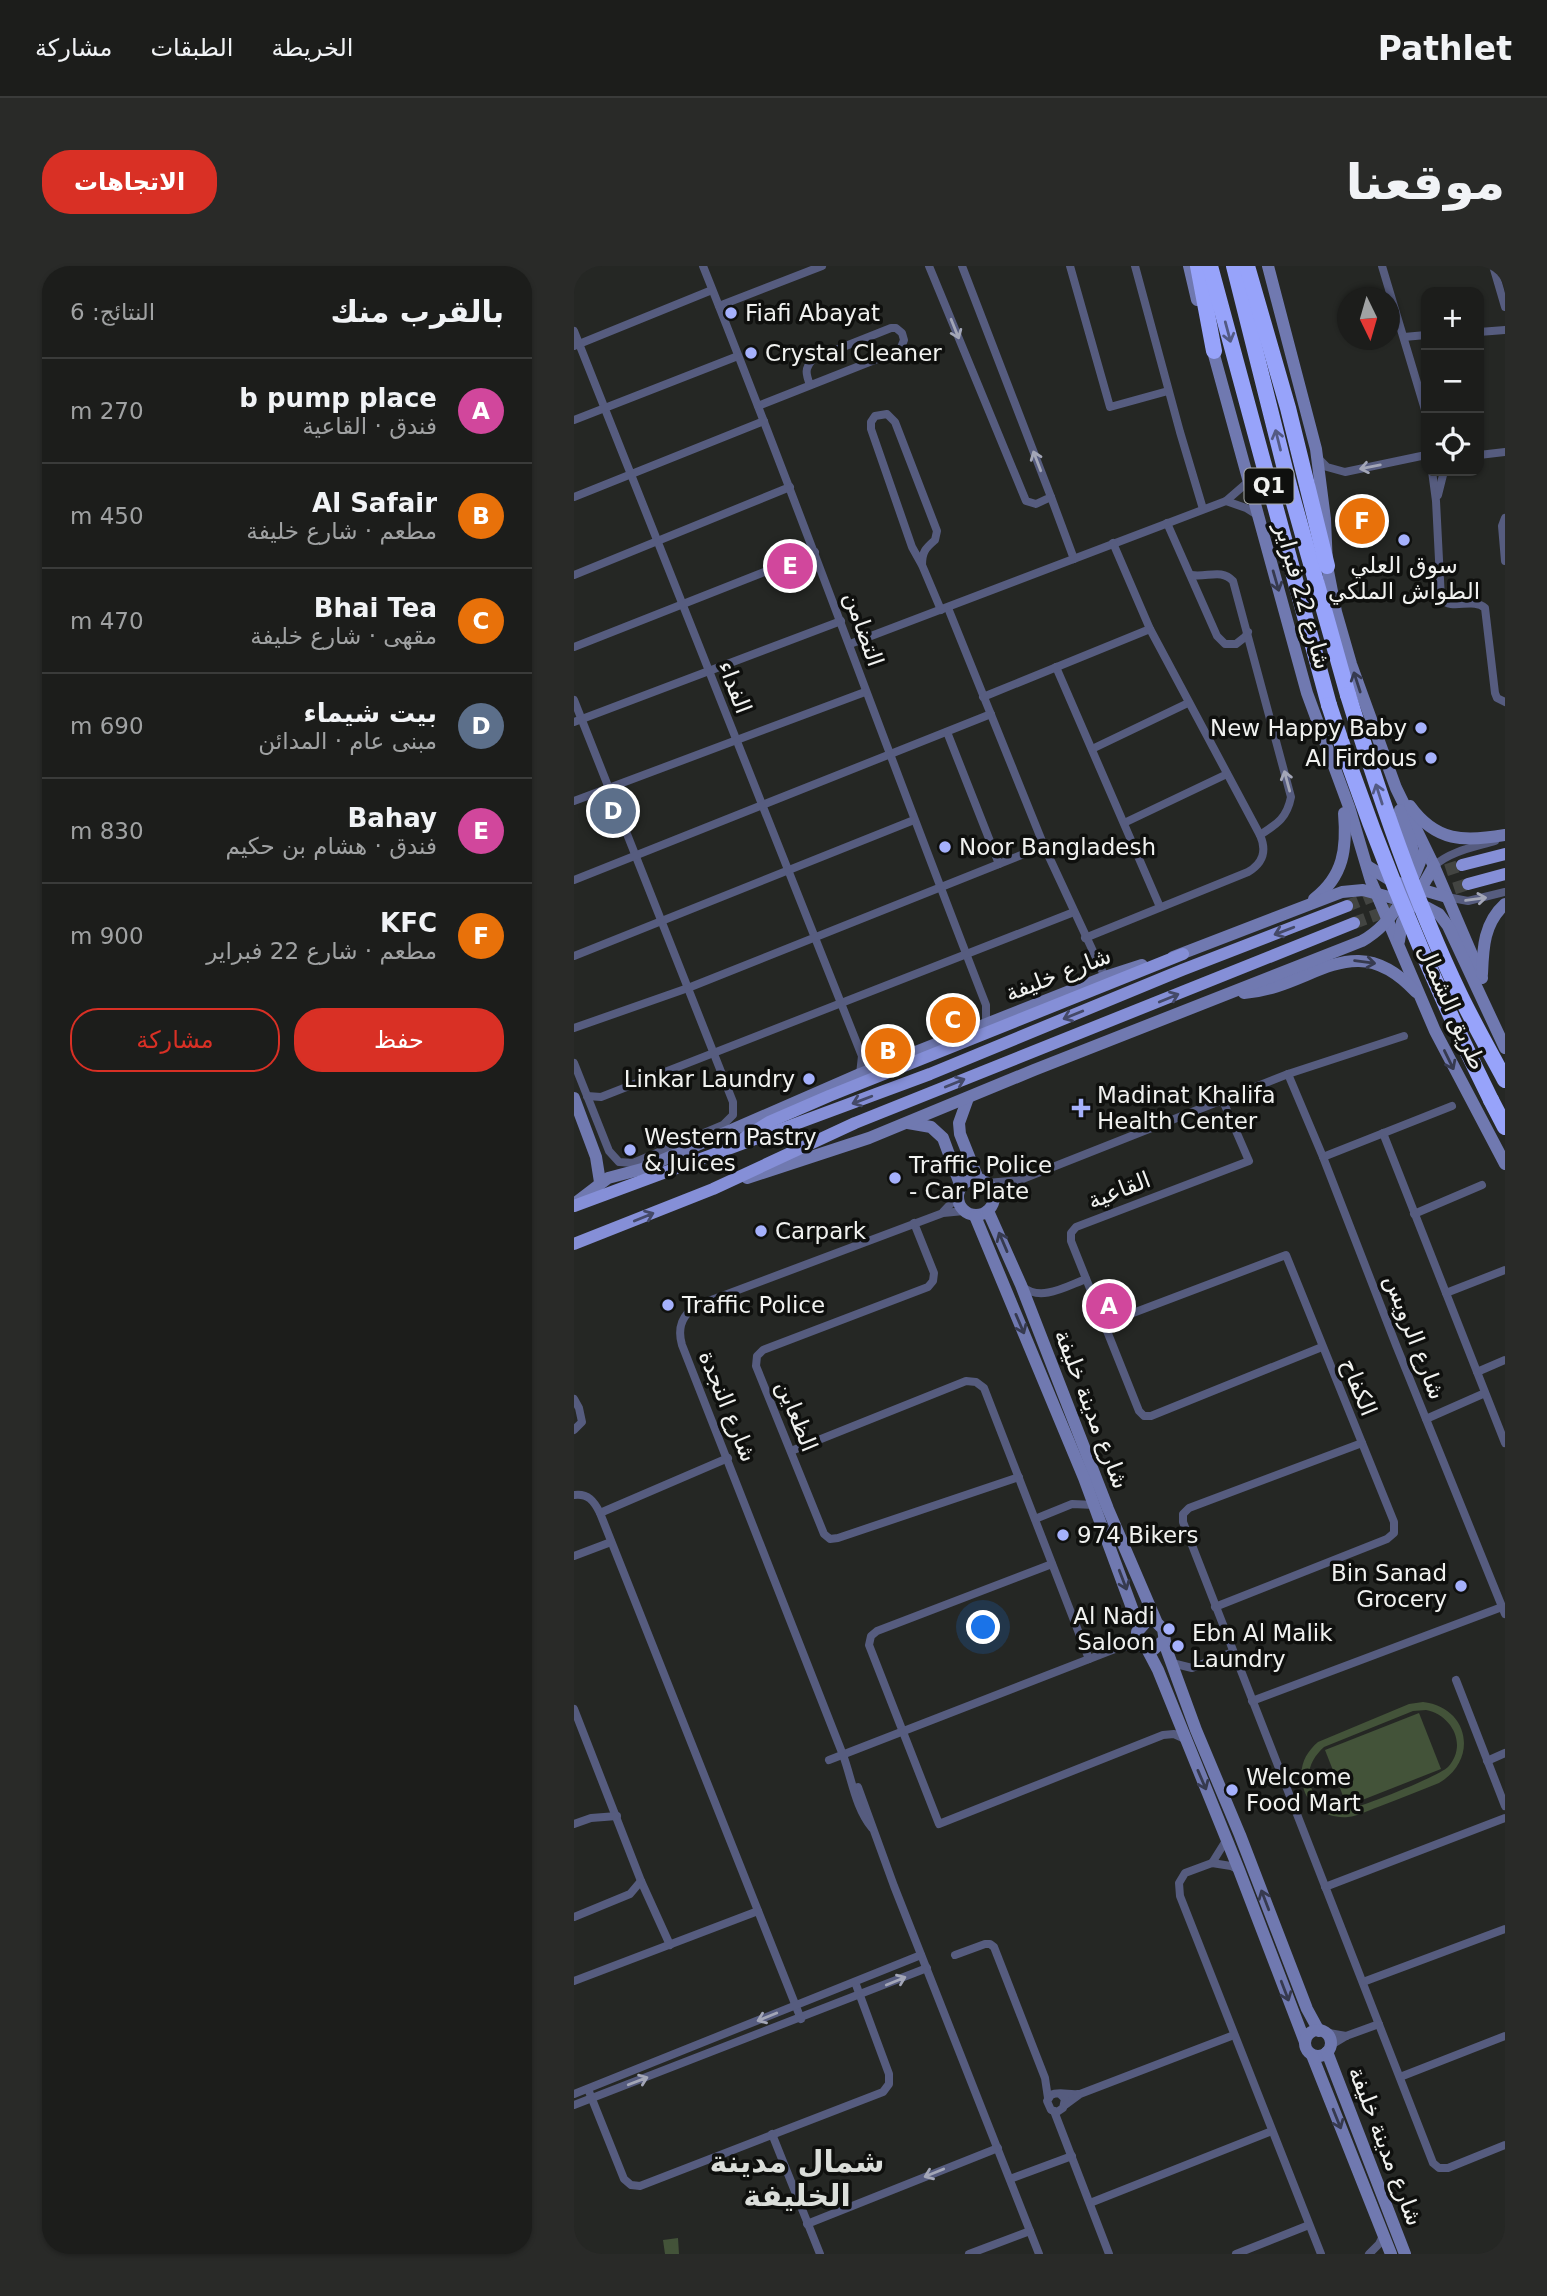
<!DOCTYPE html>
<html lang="ar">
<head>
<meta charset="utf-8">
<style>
  :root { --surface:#1c1d1b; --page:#292a28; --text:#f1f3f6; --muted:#a0a2a3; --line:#3a3b3a; --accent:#d93025 }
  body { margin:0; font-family:"DejaVu Sans","Noto Naskh Arabic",sans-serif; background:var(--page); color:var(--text); direction:rtl }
  .controls { position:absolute; right:21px; top:21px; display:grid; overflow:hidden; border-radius:14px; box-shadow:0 2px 5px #0004 }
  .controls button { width:63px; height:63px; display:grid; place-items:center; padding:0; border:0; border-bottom:2px solid var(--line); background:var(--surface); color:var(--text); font:35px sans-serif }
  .compass { position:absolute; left:763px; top:21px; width:63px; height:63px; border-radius:50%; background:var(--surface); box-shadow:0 2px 5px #0004; rotate:175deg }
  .you { position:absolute; left:410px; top:1362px; width:24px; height:24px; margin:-18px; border:5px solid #fff; border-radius:50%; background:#1a73e8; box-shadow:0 0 0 10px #1a73e833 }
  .badge { display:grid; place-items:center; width:46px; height:46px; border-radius:50%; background:var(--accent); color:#fff; font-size:23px; font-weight:700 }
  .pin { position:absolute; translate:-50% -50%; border:4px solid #fff; box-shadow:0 2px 7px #0006 }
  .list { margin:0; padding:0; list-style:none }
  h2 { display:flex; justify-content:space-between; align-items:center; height:91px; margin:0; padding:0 28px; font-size:30px }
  h2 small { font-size:23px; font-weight:400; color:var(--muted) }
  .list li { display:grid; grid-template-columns:46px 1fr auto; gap:21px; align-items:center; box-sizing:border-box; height:105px; padding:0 28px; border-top:2px solid var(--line) }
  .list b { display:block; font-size:26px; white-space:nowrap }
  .list p { margin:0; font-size:23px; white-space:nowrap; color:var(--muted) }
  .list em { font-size:23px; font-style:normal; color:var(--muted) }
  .actions { display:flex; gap:14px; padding:21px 28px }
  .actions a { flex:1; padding:16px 0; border:2px solid var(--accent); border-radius:28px; text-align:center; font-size:24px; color:var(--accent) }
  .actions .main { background:var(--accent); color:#fff }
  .icon { flex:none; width:38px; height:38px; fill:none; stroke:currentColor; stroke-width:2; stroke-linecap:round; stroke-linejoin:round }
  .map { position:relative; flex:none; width:931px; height:1988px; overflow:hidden; direction:ltr; border-radius:28px }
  header { display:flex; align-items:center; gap:42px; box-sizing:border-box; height:98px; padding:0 35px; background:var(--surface); border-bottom:2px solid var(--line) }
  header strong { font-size:33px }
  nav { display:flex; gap:38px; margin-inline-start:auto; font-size:24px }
  .intro { display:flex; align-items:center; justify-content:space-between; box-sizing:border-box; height:168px; padding:0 42px }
  h1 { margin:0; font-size:49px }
  .button { padding:18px 32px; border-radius:28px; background:var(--accent); color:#fff; font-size:24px; font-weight:700 }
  main { display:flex; gap:42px; padding:0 42px }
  aside { flex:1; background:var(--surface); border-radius:28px; box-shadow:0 2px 5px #0004 }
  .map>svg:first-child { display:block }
  .green { fill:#435339; fill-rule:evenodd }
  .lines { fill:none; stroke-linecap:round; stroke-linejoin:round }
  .primary-tunnel { stroke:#434542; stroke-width:12; stroke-dasharray:12 6; stroke-linecap:butt }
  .street { stroke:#565c7f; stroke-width:8 }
  .secondary { stroke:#7079b0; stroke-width:12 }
  .primary { stroke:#858fd7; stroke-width:12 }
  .highway { stroke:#97a3fa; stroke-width:16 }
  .highway-bridge { stroke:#97a3fa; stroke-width:16 }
  .oneway { stroke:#a3a6b7 }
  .oneway2 { stroke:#535a84 }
  .oneway3 { stroke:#363a4f }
  .oneway4 { stroke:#444968 }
  .poi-dot { fill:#a5b1fc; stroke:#0f100e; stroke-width:2.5 }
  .labels { text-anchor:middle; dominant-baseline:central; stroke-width:7; stroke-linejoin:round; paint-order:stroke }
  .shield { fill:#0f100e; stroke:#acaeac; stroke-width:2 }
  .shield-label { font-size:21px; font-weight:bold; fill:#f0f1ef }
  .poi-label { font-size:23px; fill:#f0f1ef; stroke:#0f100e; text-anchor:start }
  .street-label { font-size:23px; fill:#f0f1ef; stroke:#0f100e }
  .district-label { font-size:30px; font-weight:bold; fill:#dbdeda; stroke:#0f100e }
</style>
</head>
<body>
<header>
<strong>Pathlet</strong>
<nav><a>الخريطة</a><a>الطبقات</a><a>مشاركة</a></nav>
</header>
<div class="intro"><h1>موقعنا</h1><a class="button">الاتجاهات</a></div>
<main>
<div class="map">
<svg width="931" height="1988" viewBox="0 0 931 1988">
  <rect width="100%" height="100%" fill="#252724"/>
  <g class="green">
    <path d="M 849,1436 C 895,1441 905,1494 865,1517 C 845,1525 825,1533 804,1541 C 795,1544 784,1550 774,1551 C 753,1553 733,1540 729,1520 C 724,1502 731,1487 744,1476 L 835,1438 ZM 852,1444 C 878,1449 894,1479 874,1501 C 865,1510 782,1544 769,1544 C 754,1543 741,1534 736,1519 C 732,1504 739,1491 750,1481 L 839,1445 Z"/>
    <polygon points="845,1447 867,1503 773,1540 751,1484"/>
    <polygon points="104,1972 105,1988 91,1988 89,1974"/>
  </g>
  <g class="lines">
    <g class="primary-tunnel">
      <polyline points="855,610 888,599"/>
      <polyline points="863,628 894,618"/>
      <polyline points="773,640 808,626"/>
      <polyline points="780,657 819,643"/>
    </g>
    <g class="street">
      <polyline points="0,0 1,0"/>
      <path d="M 129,0 C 227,245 316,493 412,739 L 412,759"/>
      <polyline points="355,0 452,235 462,238 477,231 388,0"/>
      <polyline points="496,0 536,141 594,125"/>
      <polyline points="561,0 606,166 629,243"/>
      <polyline points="808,0 852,147"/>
      <polyline points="919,0 931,41"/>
      <polyline points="145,40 248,0"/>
      <polyline points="0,65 288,790 286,808"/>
      <polyline points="905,66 931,64"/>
      <polyline points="830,71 852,69"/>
      <polyline points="0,80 138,24"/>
      <path d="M 184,140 L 326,84 L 330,74 L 328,67 L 322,62 L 317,62 L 239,93 C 230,103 232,108 236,119"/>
      <polyline points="0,154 164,90"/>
      <polyline points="905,189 931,186"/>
      <polyline points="744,192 753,201 771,206 852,189"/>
      <path d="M 858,205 L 862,235 L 867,333 C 878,345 899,331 911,342 L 921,427 L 923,432 L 931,436"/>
      <polyline points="864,229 870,205"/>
      <polyline points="0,231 190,155"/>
      <polyline points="477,231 500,293"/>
      <polyline points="652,235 672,242 683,249"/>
      <polyline points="931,252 928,260 931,295"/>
      <polyline points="593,257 643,370 651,378 662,378 671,371 674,366"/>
      <path d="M 348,299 C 348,285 352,282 361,274 L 363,265 L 321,156 L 313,148 L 301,150 L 297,156 L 297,163 L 338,281 L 348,299 L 367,344"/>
      <polyline points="0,309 216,221"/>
      <path d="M 617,309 C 633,312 647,302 659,315 L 717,531 C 713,552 703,558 686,569"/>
      <polyline points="374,342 470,580 531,711"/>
      <polyline points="276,378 652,235 675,215"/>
      <polyline points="0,381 241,286"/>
      <polyline points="482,401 586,641"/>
      <polyline points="409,431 576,363"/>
      <polyline points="0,434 159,836 159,849 149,859 59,897 45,896 35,885 0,797"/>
      <polyline points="0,456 267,355"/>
      <polyline points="373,466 425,598"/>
      <polyline points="518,483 614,437"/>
      <polyline points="0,535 291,426"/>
      <polyline points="550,557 653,508"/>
      <path d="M 860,600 C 876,585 901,581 921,575"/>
      <polyline points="0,614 417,448"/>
      <polyline points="873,631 894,635 931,626"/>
      <path d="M 511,672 L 674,606 C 689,597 693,585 686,569 L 576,363 L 539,277"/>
      <polyline points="0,690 340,554"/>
      <polyline points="0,762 114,722 470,580"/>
      <polyline points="714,808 749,891 822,1079 931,1348"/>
      <polyline points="13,830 27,831 500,646"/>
      <polyline points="649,835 675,895 502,961 497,967 497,975 565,1145 570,1150 577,1150 748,1081"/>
      <polyline points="809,867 931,1177"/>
      <polyline points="749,891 878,840"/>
      <polyline points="413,917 446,914 714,808 830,770"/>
      <polyline points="420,932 443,916"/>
      <polyline points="369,946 384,930"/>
      <polyline points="840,948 908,919"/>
      <polyline points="340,957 360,1007 359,1015 354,1021 189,1084 183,1090 182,1100 250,1268 256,1273 264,1272 445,1211"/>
      <path d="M 449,1021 C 467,1036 493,1020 512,1013"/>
      <polyline points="872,1027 931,1004"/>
      <polyline points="530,1058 712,989 820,1256 820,1267 813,1273 641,1341"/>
      <polyline points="903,1106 931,1094"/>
      <polyline points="0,1133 5,1142 8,1156 0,1164"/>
      <polyline points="852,1153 911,1127"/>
      <polyline points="788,1177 615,1242 609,1248 609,1256 859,1897 865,1902 874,1902 931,1879"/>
      <polyline points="217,1185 392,1115 402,1116 410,1122 515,1393"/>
      <path d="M 0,1229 C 14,1227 20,1235 26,1247 L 227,1753"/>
      <polyline points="26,1247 154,1192"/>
      <polyline points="461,1253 498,1238 521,1239"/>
      <polyline points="0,1290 37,1276"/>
      <polyline points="478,1298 303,1365 297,1370 295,1379 365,1558 589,1469 600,1468 611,1473"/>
      <polyline points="598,1397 618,1402 659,1386"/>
      <polyline points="882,1414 931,1540"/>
      <polyline points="678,1435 928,1341"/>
      <polyline points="0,1443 67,1615 96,1679"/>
      <polyline points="255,1494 546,1381 567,1380"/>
      <polyline points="913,1495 931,1487"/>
      <polyline points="284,1521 320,1620 465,1988"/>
      <polyline points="0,1558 17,1552 43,1550"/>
      <path d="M 298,1562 C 281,1541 278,1513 269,1489 L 108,1079 C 103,1062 108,1048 124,1039 L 369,947 L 390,945"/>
      <polyline points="638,1597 653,1573"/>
      <polyline points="665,1604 657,1600 638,1597 611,1607 605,1617 606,1630 747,1988"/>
      <polyline points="751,1621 931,1552"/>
      <polyline points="0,1651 56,1628 67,1615"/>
      <polyline points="381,1689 411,1678 416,1678 420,1681 471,1812 474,1832"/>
      <polyline points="0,1715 184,1645"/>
      <polyline points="789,1716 931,1663"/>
      <polyline points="749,1766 772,1770"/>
      <polyline points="757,1779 772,1770 805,1758"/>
      <polyline points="826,1811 931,1770"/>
      <polyline points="14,1823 50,1913 57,1919 66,1920 309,1826 315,1818 315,1808 281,1716"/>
      <polyline points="0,1828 347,1689"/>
      <path d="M 486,1828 L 491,1833 L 489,1842 L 483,1846 L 477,1844 L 473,1835 L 477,1829 C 484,1825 495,1829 504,1828"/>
      <polyline points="0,1839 353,1702"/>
      <polyline points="491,1839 506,1828 660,1769"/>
      <polyline points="480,1845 535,1988"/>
      <polyline points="198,1868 246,1988"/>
      <polyline points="436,1913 498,1890"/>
      <polyline points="516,1937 698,1865"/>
      <polyline points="233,1958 424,1882"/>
      <polyline points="395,1988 456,1965"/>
      <polyline points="662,1988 735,1959"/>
      <polyline points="795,1988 805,1978 809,1970"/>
    </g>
    <g class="secondary">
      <polyline points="615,0 623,34"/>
      <polyline points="694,0 742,183 751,253 753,300 762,346 777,398 822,522 860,600 908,712"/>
      <polyline points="637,78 733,427 775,541 797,615 861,765 931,898"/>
      <path d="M 836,540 C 862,576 890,576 931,569"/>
      <path d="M 826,544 C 830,562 846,587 836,604"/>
      <polyline points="793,600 818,615 873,631"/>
      <path d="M 740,633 C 770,610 773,582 770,547"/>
      <polyline points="825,675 828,656 860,600"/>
      <polyline points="599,691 768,626 789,624 852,641 865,648 874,660 931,782"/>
      <path d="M 908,708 C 909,681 910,657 931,638"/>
      <path d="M 670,727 C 739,722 779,658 842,726"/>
      <polyline points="0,832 22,891 26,916"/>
      <polyline points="394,832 385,857 386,868 404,913"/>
      <polyline points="334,857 357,861 369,872 387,921"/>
      <path d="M 173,912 L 295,872 L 460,804 L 788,675 C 822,656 838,618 851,583"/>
      <circle cx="402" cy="931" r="18"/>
      <polyline points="0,938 34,912 68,903 286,808 531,711 568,699"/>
      <polyline points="414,945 447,1019 534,1243 583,1357 589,1363 592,1382 622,1464 666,1569 733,1743 745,1765"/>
      <polyline points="401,950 510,1212 565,1361"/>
      <polyline points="571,1357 563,1366 563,1374 567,1380 580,1383 590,1374"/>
      <polyline points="573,1383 584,1404 665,1604 731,1776"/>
      <circle cx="744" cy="1777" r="13"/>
      <polyline points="753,1786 831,1988"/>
      <polyline points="738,1789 817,1988"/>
      <polyline points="0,1982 3,1988"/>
    </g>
    <g class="primary">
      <polyline points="888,599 931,588"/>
      <polyline points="894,618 931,608"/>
      <polyline points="171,871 195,856 255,830 609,688"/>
      <polyline points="0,940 356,808 608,704 773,640"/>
      <polyline points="0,978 139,923 281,857 780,657"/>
    </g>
    <g class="highway">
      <polyline points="624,0 640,85"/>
      <polyline points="636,0 755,439"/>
      <polyline points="660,0 716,223 774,429"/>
      <polyline points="673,0 714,142 753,300"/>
      <polyline points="917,834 931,861"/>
    </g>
    <g class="highway-bridge">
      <path d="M 774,429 C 806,531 840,633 886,729 C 900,758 916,786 931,814"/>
      <path d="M 755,439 C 800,578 852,703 917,834"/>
    </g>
  </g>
  <defs><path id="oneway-shaft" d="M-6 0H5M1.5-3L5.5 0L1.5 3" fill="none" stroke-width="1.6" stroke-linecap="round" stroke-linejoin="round" transform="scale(1.75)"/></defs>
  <g class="oneway">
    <use href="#oneway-shaft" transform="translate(381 63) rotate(68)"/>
    <use href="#oneway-shaft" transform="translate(463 195) rotate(-111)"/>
    <use href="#oneway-shaft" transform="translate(796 201) rotate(169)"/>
    <use href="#oneway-shaft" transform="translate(713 515) rotate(-105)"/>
    <use href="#oneway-shaft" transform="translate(902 633) rotate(-8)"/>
    <use href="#oneway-shaft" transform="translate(322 1715) rotate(-22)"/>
    <use href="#oneway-shaft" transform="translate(193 1751) rotate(158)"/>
    <use href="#oneway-shaft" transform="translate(64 1815) rotate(-21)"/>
    <use href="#oneway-shaft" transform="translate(360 1907) rotate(158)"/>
  </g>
  <g class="oneway2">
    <use href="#oneway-shaft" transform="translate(654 66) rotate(75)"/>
    <use href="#oneway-shaft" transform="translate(704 174) rotate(-104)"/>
    <use href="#oneway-shaft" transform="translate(805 528) rotate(-108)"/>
  </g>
  <g class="oneway3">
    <use href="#oneway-shaft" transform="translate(702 315) rotate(74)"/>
    <use href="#oneway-shaft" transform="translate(783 416) rotate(-108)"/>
    <use href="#oneway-shaft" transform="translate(791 696) rotate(7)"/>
    <use href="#oneway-shaft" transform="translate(875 794) rotate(64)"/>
    <use href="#oneway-shaft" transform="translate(429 976) rotate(-113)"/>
    <use href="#oneway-shaft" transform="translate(446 1058) rotate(67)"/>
    <use href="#oneway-shaft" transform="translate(549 1314) rotate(69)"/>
    <use href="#oneway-shaft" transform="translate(628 1514) rotate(67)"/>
    <use href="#oneway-shaft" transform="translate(691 1634) rotate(-111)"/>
    <use href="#oneway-shaft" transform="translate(711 1725) rotate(69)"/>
    <use href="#oneway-shaft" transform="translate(763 1853) rotate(68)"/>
  </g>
  <g class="oneway4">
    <use href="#oneway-shaft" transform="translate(710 665) rotate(159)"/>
    <use href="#oneway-shaft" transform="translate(595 732) rotate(-22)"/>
    <use href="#oneway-shaft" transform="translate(499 749) rotate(158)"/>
    <use href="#oneway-shaft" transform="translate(381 817) rotate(-22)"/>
    <use href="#oneway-shaft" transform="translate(288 834) rotate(159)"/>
    <use href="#oneway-shaft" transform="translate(70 951) rotate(-22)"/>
  </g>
  <g class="poi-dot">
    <circle cx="157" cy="47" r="7"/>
    <circle cx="177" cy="87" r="7"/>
    <circle cx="830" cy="274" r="7"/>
    <circle cx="847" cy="462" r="7"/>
    <circle cx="857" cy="492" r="7"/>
    <circle cx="371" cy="581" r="7"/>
    <circle cx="235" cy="813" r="7"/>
    <path d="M503.5 831.5h7v7h7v7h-7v7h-7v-7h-7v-7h7z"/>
    <circle cx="56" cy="884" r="7"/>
    <circle cx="321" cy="912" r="7"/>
    <circle cx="187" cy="965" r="7"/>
    <circle cx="94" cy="1039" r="7"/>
    <circle cx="489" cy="1269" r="7"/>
    <circle cx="887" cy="1320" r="7"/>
    <circle cx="595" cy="1363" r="7"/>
    <circle cx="604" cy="1380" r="7"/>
    <circle cx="658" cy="1524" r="7"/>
  </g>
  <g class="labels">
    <rect class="shield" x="670.5" y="202.5" width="49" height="35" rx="5"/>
    <g class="shield-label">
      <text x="695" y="220">Q1</text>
    </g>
    <g class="poi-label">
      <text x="171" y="47">Fiafi Abayat</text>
      <text x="191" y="87">Crystal Cleaner</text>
      <text x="830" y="299" text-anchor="middle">سوق العلي<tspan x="830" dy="26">الطواش الملكي</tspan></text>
      <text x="833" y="462" text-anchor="end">New Happy Baby</text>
      <text x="843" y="492" text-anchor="end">Al Firdous</text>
      <text x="385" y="581">Noor Bangladesh</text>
      <text x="221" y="813" text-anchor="end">Linkar Laundry</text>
      <text x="523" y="829">Madinat Khalifa<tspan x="523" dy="26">Health Center</tspan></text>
      <text x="70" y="871">Western Pastry<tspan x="70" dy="26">&amp; Juices</tspan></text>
      <text x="335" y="899">Traffic Police<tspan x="335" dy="26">- Car Plate</tspan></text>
      <text x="201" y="965">Carpark</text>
      <text x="108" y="1039">Traffic Police</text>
      <text x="503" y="1269">974 Bikers</text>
      <text x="873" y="1307" text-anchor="end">Bin Sanad<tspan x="873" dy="26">Grocery</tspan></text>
      <text x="581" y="1350" text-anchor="end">Al Nadi<tspan x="581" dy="26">Saloon</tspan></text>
      <text x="618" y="1367">Ebn Al Malik<tspan x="618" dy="26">Laundry</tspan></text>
      <text x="672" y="1511">Welcome<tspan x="672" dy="26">Food Mart</tspan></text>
    </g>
    <g class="street-label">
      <text transform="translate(729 330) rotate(74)">شارع 22 فبراير</text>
      <text transform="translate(290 363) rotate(71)">التضامن</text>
      <text transform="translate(161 421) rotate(69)">الفداء</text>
      <text transform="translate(484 708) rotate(-21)">شارع خليفة</text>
      <text transform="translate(878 741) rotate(66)">طريق الشمال</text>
      <text transform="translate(545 924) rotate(-21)">القاعية</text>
      <text transform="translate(841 1071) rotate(69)">شارع الرويس</text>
      <text transform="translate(785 1121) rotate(68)">الكفاح</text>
      <text transform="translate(154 1140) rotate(68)">شارع النجدة</text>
      <text transform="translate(518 1143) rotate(69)">شارع مدينة خليفة</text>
      <text transform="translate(223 1150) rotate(68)">الظعاين</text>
      <text transform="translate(812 1880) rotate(69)">شارع مدينة خليفة</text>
    </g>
    <g class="district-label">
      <text x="223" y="1895">شمال مدينة<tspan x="223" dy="34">الخليفة</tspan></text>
    </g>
  </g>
</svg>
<div class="controls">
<button>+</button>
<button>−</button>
<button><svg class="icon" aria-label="locate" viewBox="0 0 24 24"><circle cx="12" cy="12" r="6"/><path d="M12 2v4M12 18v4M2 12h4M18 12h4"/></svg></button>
</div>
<svg class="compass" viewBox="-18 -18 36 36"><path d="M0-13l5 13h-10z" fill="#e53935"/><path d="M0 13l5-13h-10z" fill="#a0a2a3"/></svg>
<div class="you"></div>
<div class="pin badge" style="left:535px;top:1040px;background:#d1479c">A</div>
<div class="pin badge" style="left:314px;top:785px;background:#e8710a">B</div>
<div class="pin badge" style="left:379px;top:754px;background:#e8710a">C</div>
<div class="pin badge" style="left:39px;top:545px;background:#5c6f8a">D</div>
<div class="pin badge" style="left:216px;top:300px;background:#d1479c">E</div>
<div class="pin badge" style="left:788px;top:255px;background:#e8710a">F</div>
</div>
<aside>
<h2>بالقرب منك<small>النتائج: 6</small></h2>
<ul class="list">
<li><span class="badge" style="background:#d1479c">A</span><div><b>b pump place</b><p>فندق · القاعية</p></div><em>270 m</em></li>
<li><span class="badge" style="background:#e8710a">B</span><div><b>Al Safair</b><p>مطعم · شارع خليفة</p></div><em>450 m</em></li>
<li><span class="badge" style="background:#e8710a">C</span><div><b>Bhai Tea</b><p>مقهى · شارع خليفة</p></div><em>470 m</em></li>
<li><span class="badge" style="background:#5c6f8a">D</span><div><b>بيت شيماء</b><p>مبنى عام · المدائن</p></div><em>690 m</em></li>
<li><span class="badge" style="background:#d1479c">E</span><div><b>Bahay</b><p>فندق · هشام بن حكيم</p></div><em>830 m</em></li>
<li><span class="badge" style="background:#e8710a">F</span><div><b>KFC</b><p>مطعم · شارع 22 فبراير</p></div><em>900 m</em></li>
</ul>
<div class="actions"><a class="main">حفظ</a><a>مشاركة</a></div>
</aside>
</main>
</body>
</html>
